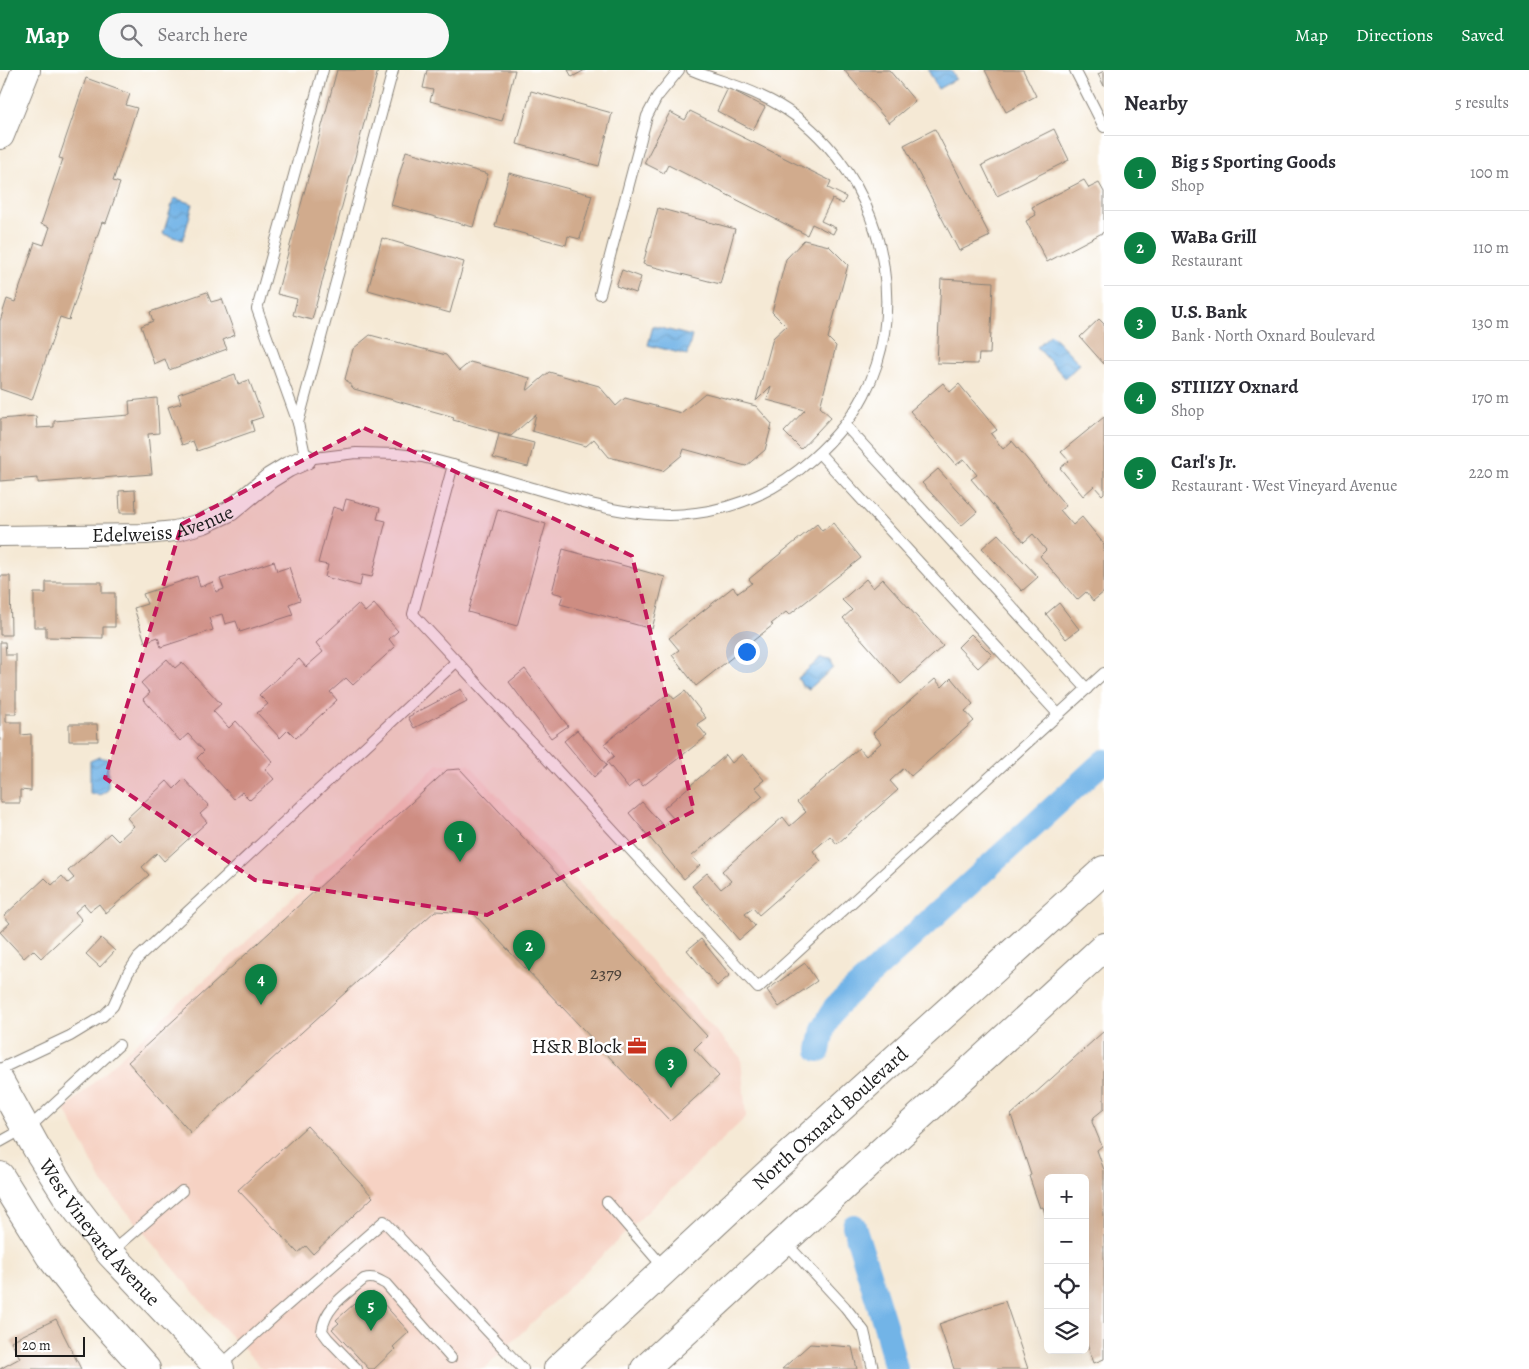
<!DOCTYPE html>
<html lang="en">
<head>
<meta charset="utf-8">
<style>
  :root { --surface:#fff; --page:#f7f7f7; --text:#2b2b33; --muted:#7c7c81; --line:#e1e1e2; --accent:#0b8043 }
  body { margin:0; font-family:Alegreya,serif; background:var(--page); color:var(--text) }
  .controls { position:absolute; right:15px; bottom:15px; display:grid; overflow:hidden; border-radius:8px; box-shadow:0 5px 20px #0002 }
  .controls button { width:45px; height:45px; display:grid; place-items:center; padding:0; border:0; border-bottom:1px solid var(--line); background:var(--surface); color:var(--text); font:25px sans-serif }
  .scale { position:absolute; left:15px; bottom:12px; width:70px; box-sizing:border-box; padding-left:5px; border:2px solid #1c1c1c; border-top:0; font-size:14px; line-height:18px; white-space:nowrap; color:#1c1c1c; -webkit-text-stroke:4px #fff; paint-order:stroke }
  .you { position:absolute; left:746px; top:581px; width:18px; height:18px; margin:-12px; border:4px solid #fff; border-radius:50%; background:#1a73e8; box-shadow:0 0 0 8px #1a73e833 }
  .badge { display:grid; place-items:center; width:32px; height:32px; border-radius:50%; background:var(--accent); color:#fff; font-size:16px; font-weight:700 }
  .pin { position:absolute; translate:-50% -41px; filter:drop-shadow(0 1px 2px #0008) }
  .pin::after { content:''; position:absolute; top:26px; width:18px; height:15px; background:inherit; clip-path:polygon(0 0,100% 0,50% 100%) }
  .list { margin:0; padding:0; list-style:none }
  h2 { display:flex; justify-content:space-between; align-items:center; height:65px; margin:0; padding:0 20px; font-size:21px }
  h2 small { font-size:16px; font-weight:400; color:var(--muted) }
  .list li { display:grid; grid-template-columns:32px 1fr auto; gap:15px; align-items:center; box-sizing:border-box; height:75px; padding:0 20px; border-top:1px solid var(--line) }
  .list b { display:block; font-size:19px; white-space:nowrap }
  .list p { margin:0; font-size:16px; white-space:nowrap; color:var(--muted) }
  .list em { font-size:16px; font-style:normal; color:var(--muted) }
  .icon { flex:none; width:28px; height:28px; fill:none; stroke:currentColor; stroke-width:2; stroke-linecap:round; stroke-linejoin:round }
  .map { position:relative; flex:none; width:1104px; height:1299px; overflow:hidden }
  header { display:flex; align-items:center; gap:30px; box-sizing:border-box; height:70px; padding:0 25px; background:var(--accent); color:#fff }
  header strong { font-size:24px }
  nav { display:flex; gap:28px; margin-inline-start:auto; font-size:18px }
  .search { width:350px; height:45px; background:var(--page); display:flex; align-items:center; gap:12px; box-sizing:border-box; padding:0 18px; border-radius:28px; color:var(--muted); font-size:19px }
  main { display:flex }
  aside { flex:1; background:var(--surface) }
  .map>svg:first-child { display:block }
  .built { fill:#f6d2c3 }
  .water { fill:url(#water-waves); stroke:#476882 }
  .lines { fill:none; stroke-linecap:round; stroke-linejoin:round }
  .canal { stroke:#72b4e7; stroke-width:24 }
  .building { fill:#d1ab8d }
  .lane-casing { stroke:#888278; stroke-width:12 }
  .street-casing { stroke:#888278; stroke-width:22 }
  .secondary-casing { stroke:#888278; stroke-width:30 }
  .primary-casing { stroke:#888278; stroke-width:30 }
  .lane { stroke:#fff; stroke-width:10 }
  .street { stroke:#fff; stroke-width:20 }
  .secondary { stroke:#fff; stroke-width:28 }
  .primary { stroke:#fff; stroke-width:28 }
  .marked { fill:#c2185b; fill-opacity:0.2; stroke:#c2185b; stroke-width:4; stroke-dasharray:10 6; stroke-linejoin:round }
  .labels { text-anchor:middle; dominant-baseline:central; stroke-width:5; stroke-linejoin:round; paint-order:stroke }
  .number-label { font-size:18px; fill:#494038 }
  .street-label { font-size:20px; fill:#1c1c1c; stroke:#fff }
  .poi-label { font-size:20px; fill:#1c1c1c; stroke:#fff; text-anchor:end }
</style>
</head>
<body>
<header>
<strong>Map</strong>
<div class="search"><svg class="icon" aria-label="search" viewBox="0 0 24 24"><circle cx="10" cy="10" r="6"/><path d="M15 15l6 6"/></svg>Search here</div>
<nav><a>Map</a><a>Directions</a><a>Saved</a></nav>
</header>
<main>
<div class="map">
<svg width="1104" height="1299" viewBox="0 0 1104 1299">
  <defs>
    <pattern id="water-waves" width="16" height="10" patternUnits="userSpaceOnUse" patternTransform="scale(1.25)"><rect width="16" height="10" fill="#72b4e7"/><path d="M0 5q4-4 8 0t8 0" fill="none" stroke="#629ac6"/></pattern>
  </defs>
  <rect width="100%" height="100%" fill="#fff"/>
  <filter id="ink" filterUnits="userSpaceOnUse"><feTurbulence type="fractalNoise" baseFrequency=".02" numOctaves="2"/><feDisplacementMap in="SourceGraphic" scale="10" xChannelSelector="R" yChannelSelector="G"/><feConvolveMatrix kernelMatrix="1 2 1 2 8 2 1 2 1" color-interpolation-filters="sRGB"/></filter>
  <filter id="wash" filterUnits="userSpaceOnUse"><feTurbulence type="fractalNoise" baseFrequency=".0096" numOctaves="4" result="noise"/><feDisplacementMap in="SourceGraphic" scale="20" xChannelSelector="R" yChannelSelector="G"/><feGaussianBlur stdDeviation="1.12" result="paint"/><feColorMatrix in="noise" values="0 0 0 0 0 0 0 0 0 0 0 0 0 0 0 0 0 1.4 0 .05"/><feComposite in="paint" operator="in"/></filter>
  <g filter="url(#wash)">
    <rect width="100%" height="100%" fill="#f5e9d5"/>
    <polygon class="built" points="438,694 469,694 741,988 746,1047 484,1299 263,1299 225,1260 102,1112 65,1039"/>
    <g class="water">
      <polygon points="928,0 951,0 956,9 938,19"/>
      <polygon points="174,128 193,134 183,170 163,164"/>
      <polygon points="653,256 692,266 687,285 648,275"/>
      <polygon points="1051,264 1080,294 1065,308 1037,277"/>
      <polygon points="821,588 829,590 833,598 809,619 802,616 798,608"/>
      <polygon points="99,687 108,689 108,720 100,725 90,723 90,691"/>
    </g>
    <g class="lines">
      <g class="canal">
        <polyline points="819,980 823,959 835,937 1104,691"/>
        <polyline points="854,1156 885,1255 896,1299"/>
      </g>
    </g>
    <g id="blocks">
      <g class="building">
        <polygon points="337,0 378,0 312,250 293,245 297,229 277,224"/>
        <polygon points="427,0 515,0 502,51 430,31 433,20 423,18"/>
        <polygon points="568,0 585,0 572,7"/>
        <polygon points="844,0 889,0 915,31 889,53"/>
        <polygon points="985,0 1023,0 1036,26 1006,42"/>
        <polygon points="1104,1 1104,16 1098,4"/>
        <polygon points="86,8 130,24 126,35 137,38 113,111 120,113 106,153 102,152 69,250 60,247 32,330 0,319 0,251 7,229 15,232 35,172 44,175 50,157 41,154 63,89 59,88"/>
        <polygon points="728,18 765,37 753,60 717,41"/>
        <polygon points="531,21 612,43 599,96 517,74"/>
        <polygon points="690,41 831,111 828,118 846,127 843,134 832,129 821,151 836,158 833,164 812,154 807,165 668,95 664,103 644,93 670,42 685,50"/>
        <polygon points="935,59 990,166 959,181 904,75"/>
        <polygon points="1054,59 1069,90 997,126 982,95"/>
        <polygon points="406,81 488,104 473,157 391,135"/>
        <polygon points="509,103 592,125 580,169 568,166 566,175 495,156"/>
        <polygon points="1084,110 1089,118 1099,113 1104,122 1104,162 1047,192 1026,151 1036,145 1032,137"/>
        <polygon points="658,138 735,159 720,214 643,194"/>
        <polygon points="382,168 464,192 450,243 368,220"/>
        <polygon points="804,170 829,176 848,195 828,268 836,276 820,337 831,347 801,379 784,362 805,340 767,330 771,316 756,331 773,268 786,256 772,242 786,189"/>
        <polygon points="622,200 641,207 636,223 616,216"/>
        <polygon points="941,209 993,212 990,284 979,284 978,294 937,293"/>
        <polygon points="207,222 211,232 222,229 235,265 223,270 227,279 169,300 165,289 154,294 141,256 153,251 150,242"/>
        <polygon points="1099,249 1104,254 1104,294 1080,267"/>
        <polygon points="370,265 446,285 459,301 470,292 530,308 527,321 549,302 599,316 616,336 625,328 681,343 705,323 756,336 772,354 765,380 746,396 684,379 682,385 663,401 609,387 594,369 586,376 532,361 536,344 511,366 453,350 454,347 354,319 345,309 353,279"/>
        <polygon points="235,304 238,314 249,310 263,347 251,351 254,361 197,381 193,371 182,375 168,337 181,333 178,324"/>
        <polygon points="943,313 950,322 959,314 997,360 991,364 1003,379 1012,371 1066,436 1060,440 1073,455 1082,447 1104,474 1104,522 1093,531 1086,522 1077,530 1040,486 1046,480 1033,464 1024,472 971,409 977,405 964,389 956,395 910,341"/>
        <polygon points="157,328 159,363 148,364 152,404 38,413 38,408 0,411 0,349 36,346 37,358 54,357 54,351 130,345 129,331"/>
        <polygon points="1104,347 1104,423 1102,425 1094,416 1083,426 1060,398 1069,391 1061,382"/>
        <polygon points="499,364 534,373 528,397 493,388"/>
        <polygon points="938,399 977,442 961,456 922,413"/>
        <polygon points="135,420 136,443 120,443 119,421"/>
        <polygon points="346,429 380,438 377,449 386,451 372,507 362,505 360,516 325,507 328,495 318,493 333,437 343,440"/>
        <polygon points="498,439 546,454 517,556 468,542"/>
        <polygon points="833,453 861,488 789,545 786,542 771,554 773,555 696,616 672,585 679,580 669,568 733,517 738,523 752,513 749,509 817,454 822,461"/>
        <polygon points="998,464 1038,507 1022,521 982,478"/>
        <polygon points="563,479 665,507 652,559 560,534 563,525 552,522"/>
        <polygon points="274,491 277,501 289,497 300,530 289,534 293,545 240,562 236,551 225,554 222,544 209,548 213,560 161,577 158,567 145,572 134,538 147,534 143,524 197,506 200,517 213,512 216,522 224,519 220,509"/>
        <polygon points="0,506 10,506 11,565 0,565"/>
        <polygon points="866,509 873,518 883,509 943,576 901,614 843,548 852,540 842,530"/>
        <polygon points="46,512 102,512 102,523 115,523 115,557 103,557 103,568 46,567 46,557 34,557 34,523 46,523"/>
        <polygon points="1059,533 1079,559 1066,569 1046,544"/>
        <polygon points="358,534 365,542 374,534 398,561 389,569 395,577 353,615 346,608 330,622 337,630 296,668 288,660 280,668 257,643 268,634 259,625 299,589 306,597 323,582 316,573"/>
        <polygon points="971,564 992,585 978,598 958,577"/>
        <polygon points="0,572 5,572 6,585 16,585 16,644 6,644 6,652 21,652 21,665 31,664 31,721 20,720 20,733 0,733"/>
        <polygon points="167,589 175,598 182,592 221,634 213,641 229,658 236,651 273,692 265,699 274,709 250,730 242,722 234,729 197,688 204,681 188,664 180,671 143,629 150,623 141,613"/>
        <polygon points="525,599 568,656 551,668 509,612"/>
        <polygon points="951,608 973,634 965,641 974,651 911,706 904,698 890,711 898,720 837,774 830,766 813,781 821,791 759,845 753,838 745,844 755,856 739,870 692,816 707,803 721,819 731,811 722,801 783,747 790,756 806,742 797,732 859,678 866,686 881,673 873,663 935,609 942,617"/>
        <polygon points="461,619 467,631 414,658 408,647"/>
        <polygon points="685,621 706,648 697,654 707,666 643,716 638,710 628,718 607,692 614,686 604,674 669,623 674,629"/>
        <polygon points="69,654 97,654 98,671 69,671"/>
        <polygon points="577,660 607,695 594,707 564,671"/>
        <polygon points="742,684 764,710 755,717 763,726 692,786 700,795 684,809 629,743 642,732 664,757 673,748 664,738 726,685 732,693"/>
        <polygon points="460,699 707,966 694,979 719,1006 670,1051 473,843 435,841 191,1063 128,992 447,700"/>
        <polygon points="184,709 209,736 200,744 207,752 164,791 157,783 142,797 149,805 106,843 99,834 90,841 84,834 75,842 82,850 41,888 33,880 24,888 0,862 10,853 4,846 45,808 52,815 62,806 68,813 74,808 68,801 110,763 118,771 134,756 127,748 167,711 174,719"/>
        <polygon points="101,868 115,881 100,897 86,884"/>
        <polygon points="701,869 730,905 717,916 687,880"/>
        <polygon points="805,893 817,911 779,937 767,920"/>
        <polygon points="1104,961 1104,1039 1094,1047 1092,1052 1102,1076 1097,1080 1104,1100 1104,1289 1094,1293 1085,1268 1085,1108 1048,1108 1047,1151 1043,1137 1040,1138 1029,1106 1031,1105 1011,1045"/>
        <polygon points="307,1056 373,1127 313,1184 306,1176 298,1183 238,1120"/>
        <polygon points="373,1222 409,1262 393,1277 395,1279 374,1299 369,1299 332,1259 339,1253 336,1250 354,1234 357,1237"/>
        <polygon points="1005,1231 1028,1299 954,1299 939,1254"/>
        <polygon points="56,1249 81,1299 0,1299 20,1288 11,1271"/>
        <polygon points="810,1274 852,1277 857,1299 782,1299"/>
      </g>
    </g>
  </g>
  <g filter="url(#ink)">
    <use href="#blocks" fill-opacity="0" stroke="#888278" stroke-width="1"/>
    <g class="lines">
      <g class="lane-casing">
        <g id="lane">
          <path d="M 393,0 L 298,353 L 306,389 L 356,383 L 398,384 L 422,387 C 459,396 496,407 533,418 C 585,433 641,451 696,443 C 739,438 780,418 812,389 C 832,371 851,350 864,325 C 906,245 886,141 827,75 C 809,55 786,37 761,26 C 739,15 715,10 692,0"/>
          <polyline points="1075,0 1104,57"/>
          <polyline points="600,224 647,46 657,27 679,0"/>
          <polyline points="298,353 257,239 323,0"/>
          <polyline points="845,355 1087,619"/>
          <polyline points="819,383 1059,645"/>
          <polyline points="453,395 413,544 758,918 1104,603"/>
          <polyline points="0,999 70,966 103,946 113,936 128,903 138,888 457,591"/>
          <polyline points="0,1072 34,1053 119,975"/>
          <polyline points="607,1132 665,1199"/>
          <polyline points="785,1172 845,1237 864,1261 873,1299"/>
          <polyline points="111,1182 182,1121"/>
          <polyline points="220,1296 276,1245 384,1151 523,1299"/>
          <path d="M 357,1299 L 328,1269 L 322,1261 C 325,1236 347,1224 364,1209 C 373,1206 378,1210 386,1214 L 451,1288"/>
        </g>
      </g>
      <g class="street-casing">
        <g id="street">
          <path id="s1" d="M 0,466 L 145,464 L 175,461 L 204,453 L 230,441 L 270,408 L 288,397 L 306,389"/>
        </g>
      </g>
      <g class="secondary-casing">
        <g id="secondary">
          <polyline points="0,65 26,0"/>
          <path id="s2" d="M 0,1012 L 36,1077 L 68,1128 L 110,1183 L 220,1299"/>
          <polyline points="0,1106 50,1186 84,1230 146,1299"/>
        </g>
      </g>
      <g class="primary-casing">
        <g id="primary">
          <path id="s3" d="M 558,1299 L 770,1102 L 1104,800"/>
          <polyline points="645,1299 1104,877"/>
        </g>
      </g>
      <use href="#lane" class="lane"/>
      <use href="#street" class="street"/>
      <use href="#secondary" class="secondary"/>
      <use href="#primary" class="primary"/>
    </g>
  </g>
  <path class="marked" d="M 364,358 L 632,486 L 694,741 L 487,845 L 255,810 L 105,708 L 182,454 Z"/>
  <defs>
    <g id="office-bare" transform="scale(1.5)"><path d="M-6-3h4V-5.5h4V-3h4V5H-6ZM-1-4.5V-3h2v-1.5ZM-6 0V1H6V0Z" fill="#c8321e" stroke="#fff" stroke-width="2.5" paint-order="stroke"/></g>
  </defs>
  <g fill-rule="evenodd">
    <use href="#office-bare" x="637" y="976"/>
  </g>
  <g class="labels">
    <g class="number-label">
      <text x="606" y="903">2379</text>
    </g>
    <g class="street-label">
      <text stroke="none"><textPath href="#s1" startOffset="164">Edelweiss Avenue</textPath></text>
      <text stroke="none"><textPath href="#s3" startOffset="370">North Oxnard Boulevard</textPath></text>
      <text stroke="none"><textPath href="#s2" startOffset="181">West Vineyard Avenue</textPath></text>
    </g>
    <g class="poi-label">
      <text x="622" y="976">H&amp;R Block</text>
    </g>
  </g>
</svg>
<div class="controls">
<button>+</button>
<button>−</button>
<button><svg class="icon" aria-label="locate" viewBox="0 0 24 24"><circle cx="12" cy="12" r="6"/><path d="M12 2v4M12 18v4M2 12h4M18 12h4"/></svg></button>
<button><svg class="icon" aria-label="layers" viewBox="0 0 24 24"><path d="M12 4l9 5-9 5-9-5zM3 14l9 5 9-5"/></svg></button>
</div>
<div class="scale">20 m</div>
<div class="you"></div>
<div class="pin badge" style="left:460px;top:792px">1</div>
<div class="pin badge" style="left:529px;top:901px">2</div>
<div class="pin badge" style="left:671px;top:1018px">3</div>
<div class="pin badge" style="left:261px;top:935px">4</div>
<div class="pin badge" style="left:371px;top:1261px">5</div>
</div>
<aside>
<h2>Nearby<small>5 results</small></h2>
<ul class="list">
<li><span class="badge">1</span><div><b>Big 5 Sporting Goods</b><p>Shop</p></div><em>100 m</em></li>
<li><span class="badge">2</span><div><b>WaBa Grill</b><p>Restaurant</p></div><em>110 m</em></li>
<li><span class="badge">3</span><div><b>U.S. Bank</b><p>Bank · North Oxnard Boulevard</p></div><em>130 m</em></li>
<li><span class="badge">4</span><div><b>STIIIZY Oxnard</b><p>Shop</p></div><em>170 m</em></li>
<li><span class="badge">5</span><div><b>Carl's Jr.</b><p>Restaurant · West Vineyard Avenue</p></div><em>220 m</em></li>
</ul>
</aside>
</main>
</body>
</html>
